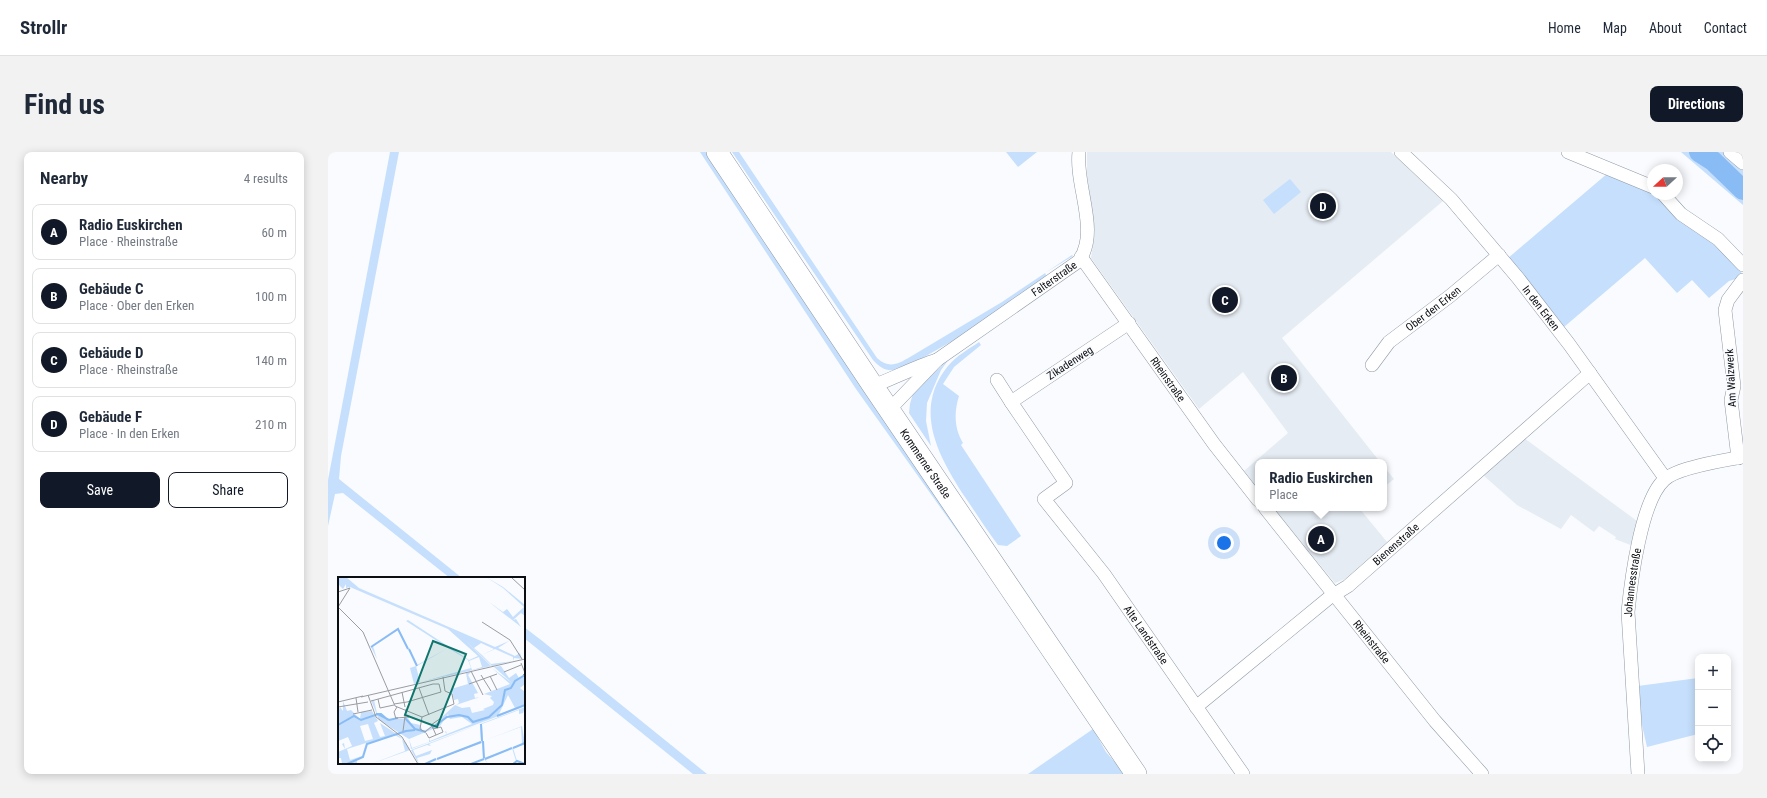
<!DOCTYPE html>
<html lang="en">
<head>
<meta charset="utf-8">
<style>
  :root { --surface:#fff; --page:#f2f2f3; --text:#1f2937; --muted:#747a83; --line:#e0e1e3; --accent:#111827 }
  body { margin:0; font-family:"Roboto Condensed",sans-serif; background:var(--page); color:var(--text) }
  .controls { position:absolute; right:12px; bottom:12px; display:grid; overflow:hidden; border-radius:8px; box-shadow:0 2px 10px #0003 }
  .controls button { width:36px; height:36px; display:grid; place-items:center; padding:0; border:0; border-bottom:1px solid var(--line); background:var(--surface); color:var(--text); font:20px sans-serif }
  .compass { position:absolute; left:1319px; top:12px; width:36px; height:36px; border-radius:50%; background:var(--surface); box-shadow:0 2px 10px #0003; rotate:249deg }
  .you { position:absolute; left:896px; top:391px; width:14px; height:14px; margin:-10px; border:3px solid #fff; border-radius:50%; background:#1a73e8; box-shadow:0 0 0 6px #1a73e833 }
  .badge { display:grid; place-items:center; width:26px; height:26px; border-radius:50%; background:var(--accent); color:#fff; font-size:13px; font-weight:700 }
  .pin { position:absolute; translate:-50% -50%; border:2px solid #fff; box-shadow:0 1px 4px #0006 }
  .popup { position:absolute; left:927px; top:307px; width:132px; height:52px; box-sizing:border-box; display:grid; place-content:center; border-radius:8px; background:var(--surface); filter:drop-shadow(0 1px 3px #0005); font-size:13px; white-space:nowrap; color:var(--muted) }
  .popup b { font-size:15px; color:var(--text) }
  .popup::after { content:''; position:absolute; left:50%; top:100%; margin-left:-8px; border:8px solid transparent; border-top-color:var(--surface) }
  .list { margin:0; padding:0; list-style:none }
  h2 { display:flex; justify-content:space-between; align-items:center; height:52px; margin:0; padding:0 16px; font-size:17px }
  h2 small { font-size:13px; font-weight:400; color:var(--muted) }
  .list li { display:grid; grid-template-columns:26px 1fr auto; gap:12px; align-items:center; box-sizing:border-box; height:56px; margin:0 8px 8px; padding:0 8px; border:1px solid var(--line); border-radius:8px }
  .list b { display:block; font-size:15px; white-space:nowrap }
  .list p { margin:0; font-size:13px; white-space:nowrap; color:var(--muted) }
  .list em { font-size:13px; font-style:normal; color:var(--muted) }
  .actions { display:flex; gap:8px; padding:12px 16px }
  .actions a { flex:1; padding:9px 0; border:1px solid var(--accent); border-radius:8px; text-align:center; font-size:14px; color:var(--accent) }
  .actions .main { background:var(--accent); color:#fff }
  .icon { flex:none; width:22px; height:22px; fill:none; stroke:currentColor; stroke-width:2; stroke-linecap:round; stroke-linejoin:round }
  .map { position:relative; flex:none; width:1415px; height:622px; overflow:hidden; border-radius:8px }
  header { display:flex; align-items:center; gap:24px; box-sizing:border-box; height:56px; padding:0 20px; background:var(--surface); border-bottom:1px solid var(--line) }
  header strong { font-size:19px }
  nav { display:flex; gap:22px; margin-inline-start:auto; font-size:14px }
  .intro { display:flex; align-items:center; justify-content:space-between; box-sizing:border-box; height:96px; padding:0 24px }
  h1 { margin:0; font-size:28px }
  .button { padding:10px 18px; border-radius:8px; background:var(--accent); color:#fff; font-size:14px; font-weight:700 }
  main { display:flex; gap:24px; padding:0 24px }
  aside { flex:1; background:var(--surface); border-radius:8px; box-shadow:0 2px 10px #0003 }
  .map>svg:first-child { display:block }
  .built { fill:#e5ecf3 }
  .green { fill:#c5dffc }
  .lines { fill:none; stroke-linecap:round; stroke-linejoin:round }
  .river { stroke:#89bcf4; stroke-width:20 }
  .minor-casing { stroke:#8e99a5; stroke-width:14 }
  .primary-casing { stroke:#8e99a5; stroke-width:22 }
  .minor { stroke:#fff; stroke-width:13 }
  .primary { stroke:#fff; stroke-width:21 }
  .labels { text-anchor:middle; dominant-baseline:central; stroke-width:3.5; stroke-linejoin:round; paint-order:stroke }
  .street-label { font-size:11px; fill:#0b0e13; stroke:#f9fbfe }
  .inset-river { fill:none; stroke:#89bcf4; stroke-width:2 }
  .inset-road { fill:none; stroke:#9a9ca0; stroke-width:1 }
  .view { fill:#0f766e; fill-opacity:0.15; stroke:#0f766e; stroke-width:2 }
  .inset-edge { fill:none; stroke:#0b0e13; stroke-width:2 }
</style>
</head>
<body>
<header>
<strong>Strollr</strong>
<nav><a>Home</a><a>Map</a><a>About</a><a>Contact</a></nav>
</header>
<div class="intro"><h1>Find us</h1><a class="button">Directions</a></div>
<main>
<aside>
<h2>Nearby<small>4 results</small></h2>
<ul class="list">
<li><span class="badge">A</span><div><b>Radio Euskirchen</b><p>Place · Rheinstraße</p></div><em>60 m</em></li>
<li><span class="badge">B</span><div><b>Gebäude C</b><p>Place · Ober den Erken</p></div><em>100 m</em></li>
<li><span class="badge">C</span><div><b>Gebäude D</b><p>Place · Rheinstraße</p></div><em>140 m</em></li>
<li><span class="badge">D</span><div><b>Gebäude F</b><p>Place · In den Erken</p></div><em>210 m</em></li>
</ul>
<div class="actions"><a class="main">Save</a><a>Share</a></div>
</aside>
<div class="map">
<svg width="1415" height="622" viewBox="0 0 1415 622">
  <rect width="100%" height="100%" fill="#f9fbfe"/>
  <g class="built">
    <polygon points="759,0 1063,0 1115,49 954,186 1052,310 930,310 930,337 916,319 960,281 915,220 871,257 763,106 767,80 759,24"/>
    <polygon points="1196,286 1309,369 1305,394 1287,387 1288,385 1271,374 1266,380 1243,363 1233,377 1189,353 1155,323"/>
    <polygon points="1056,315 1066,327 1056,335"/>
    <polygon points="945,356 1031,356 1059,390 1017,427 1007,431"/>
  </g>
  <g class="green">
    <polygon points="62,0 71,0 13,304 11,327 134,426 122,426 15,341 7,342 0,374 0,328"/>
    <polygon points="372,0 381,0 758,562 756,564 662,425 528,237"/>
    <path d="M 404,0 L 411,0 L 549,206 C 561,217 570,212 582,205 L 674,150 L 744,103 L 745,104 L 717,121 L 719,125 L 633,184 L 577,216 L 575,214 C 563,222 554,218 545,208 Z"/>
    <polygon points="678,0 709,0 690,15"/>
    <polygon points="1353,0 1395,0 1415,18 1415,53"/>
    <polygon points="1280,21 1325,39 1325,42 1329,42 1410,114 1414,122 1411,126 1401,129 1381,146 1364,128 1349,141 1317,106 1236,175 1179,107"/>
    <polygon points="962,27 973,40 946,62 935,48"/>
    <path d="M 651,190 L 653,193 L 626,215 L 615,232 L 631,244 C 626,260 626,276 635,291 L 633,293 L 693,384 L 679,394 L 670,393 C 658,377 648,361 637,345 C 611,305 584,258 620,214 C 628,204 641,197 651,190 Z"/>
    <polygon points="621,207 613,218 599,251 598,269 603,294 581,261 582,252 585,241"/>
    <polygon points="196,475 213,488 379,622 365,622 196,486"/>
    <polygon points="1370,526 1370,582 1319,595 1314,573 1310,534"/>
    <polygon points="765,577 778,600 797,622 700,622"/>
  </g>
  <g class="lines">
    <polyline class="river" points="1371,0 1385,9 1415,38"/>
    <g class="minor-casing">
      <g id="minor">
        <path id="s1" d="M 1073,0 L 1123,47 L 1190,126 L 1241,192 L 1337,326"/>
        <polyline points="1240,0 1325,35"/>
        <polyline points="1402,0 1415,11"/>
        <polyline points="1335,42 1353,62 1390,87 1415,113"/>
        <path id="s2" d="M 753,105 L 886,292 L 930,348"/>
        <path id="s3" d="M 801,171 L 683,250 L 738,331 L 716,347 L 776,422 L 915,622"/>
        <path id="s4" d="M 1044,213 L 1061,190 L 1122,144 L 1171,103"/>
        <polyline points="669,228 683,250"/>
        <path d="M 545,234 C 566,226 587,215 609,208"/>
        <path id="s5" d="M 561,258 L 609,208 L 751,109 C 772,79 747,34 751,0"/>
        <polyline points="1410,306 1403,248 1406,234 1397,158 1400,148 1415,128"/>
        <path id="s6" d="M 937,356 L 1107,569 L 1154,622"/>
        <path id="s7" d="M 868,555 L 1002,445 L 1020,434 L 1262,221"/>
        <path id="s8" d="M 1310,622 L 1300,460 C 1303,429 1313,349 1336,328 C 1348,316 1397,308 1415,305"/>
      </g>
    </g>
    <g class="primary-casing">
      <g id="primary">
        <path id="s9" d="M 389,0 L 545,234 L 808,622"/>
      </g>
    </g>
    <use href="#minor" class="minor"/>
    <use href="#primary" class="primary"/>
  </g>
  <g class="labels">
    <g class="street-label">
      <text stroke="none"><textPath href="#s5" startOffset="212">Falterstraße</textPath></text>
      <text stroke="none"><textPath href="#s4" startOffset="84">Ober den Erken</textPath></text>
      <text stroke="none"><textPath href="#s1" startOffset="210">In den Erken</textPath></text>
      <text transform="translate(742 211) rotate(-33)">Zikadenweg</text>
      <text transform="translate(1403 226) rotate(-93)">Am Walzwerk</text>
      <text stroke="none"><textPath href="#s2" startOffset="150">Rheinstraße</textPath></text>
      <text stroke="none"><textPath href="#s9" startOffset="375">Kommerner Straße</textPath></text>
      <text stroke="none"><textPath href="#s7" startOffset="258">Bienenstraße</textPath></text>
      <text stroke="none"><textPath href="#s8" startOffset="192">Johannesstraße</textPath></text>
      <text stroke="none"><textPath href="#s3" startOffset="437">Alte Landstraße</textPath></text>
      <text stroke="none"><textPath href="#s6" startOffset="171">Rheinstraße</textPath></text>
    </g>
  </g>
  <g transform="translate(10 425)">
    <rect width="187" height="187" fill="#f9fbfe"/>
    <path d="M 0,0 L 8,0 L 21,11 L 157,70 L 171,64 L 160,71 L 177,79 L 182,76 L 184,82 L 176,81 L 175,84 L 179,83 L 154,89 L 128,64 L 153,89 L 83,105 L 133,91 L 130,83 L 110,71 L 79,89 L 60,53 L 35,69 L 39,82 L 33,70 L 60,51 L 79,88 L 110,71 L 68,44 L 70,43 L 131,83 L 140,79 L 110,52 L 12,10 L 8,11 L 8,7 L 5,12 L 0,7 ZM 143,66 L 156,72 L 144,78 L 136,71 ZM 157,72 L 175,80 L 175,84 L 153,87 L 144,78 ZM 141,80 L 144,90 L 134,93 L 131,84 ZM 148,0 L 165,10 L 187,28 L 187,39 L 183,36 L 175,43 L 178,42 L 183,50 L 151,25 L 126,13 L 151,25 L 165,35 L 169,32 L 175,40 L 186,30 L 165,11 ZM 78,89 L 82,105 L 76,107 L 72,91 ZM 163,89 L 171,101 L 178,96 L 181,101 L 186,97 L 187,107 L 182,111 L 187,115 L 187,127 L 177,131 L 170,118 L 161,137 L 187,129 L 73,172 L 71,162 L 41,143 L 33,123 L 36,123 L 39,136 L 52,143 L 70,141 L 73,146 L 82,148 L 85,154 L 102,146 L 104,140 L 117,128 L 124,131 L 132,130 L 134,136 L 147,133 L 145,132 L 155,128 L 156,125 L 152,121 L 154,119 L 146,117 L 172,107 L 154,91 L 174,106 L 156,90 ZM 110,137 L 112,142 L 124,140 L 134,147 L 109,157 L 108,154 L 107,155 L 109,157 L 92,164 L 91,161 L 91,165 L 74,171 L 71,162 L 102,149 ZM 133,95 L 130,98 L 140,116 L 136,117 L 137,121 L 142,120 L 118,128 L 121,126 L 120,122 L 116,123 L 113,112 L 130,107 L 128,96 ZM 5,124 L 9,134 L 13,133 L 22,142 L 23,135 L 34,134 L 40,144 L 36,146 L 42,160 L 47,159 L 42,146 L 60,158 L 68,166 L 72,173 L 33,187 L 67,174 L 64,162 L 57,158 L 29,167 L 25,180 L 19,182 L 19,187 L 4,187 L 3,181 L 0,181 L 0,175 L 7,172 L 4,167 L 6,166 L 7,172 L 14,169 L 10,160 L 0,164 L 0,134 L 2,130 L 5,134 ZM 30,147 L 35,162 L 27,164 L 22,149 ZM 28,166 L 24,179 L 12,183 L 9,172 ZM 187,130 L 185,136 L 181,137 L 181,133 L 144,147 L 145,164 L 187,148 L 184,149 L 187,167 L 175,171 L 179,184 L 187,187 L 179,185 L 174,187 L 178,184 L 174,171 L 147,182 L 150,187 L 146,182 L 132,187 L 145,182 L 144,166 L 86,187 L 143,164 L 142,147 L 91,167 L 93,169 L 89,168 L 75,173 L 78,179 L 94,173 L 92,177 L 79,181 L 81,187 L 73,173 ZM 183,150 L 184,167 L 146,181 L 145,164 Z" fill="#c5dffc" fill-rule="evenodd"/>
    <path class="inset-river" d="M 33,70 L 60,52 L 70,72M 71,72 L 79,89M 38,137 L 43,137 L 50,143M 159,139 L 187,128M 67,141 L 77,152 L 88,155M 143,147 L 144,164M 0,148 L 16,139 L 23,143 L 40,137 L 51,143 L 60,141M 94,151 L 109,140 L 121,138 L 130,140 L 135,145 L 151,140 L 164,128 L 167,113 L 173,111 L 177,104 L 187,98M 145,164 L 146,181M 175,171 L 187,166M 99,182 L 143,165M 147,182 L 174,171M 9,187 L 25,180 L 29,167 L 68,154 L 77,153M 87,187 L 98,182M 133,187 L 146,182M 175,187 L 179,184 L 187,187"/>
    <path class="inset-road" d="M 174,1 L 187,13M 0,15 L 12,11M 0,30 L 12,11M 0,30 L 25,55 L 50,113M 144,45 L 172,63 L 184,82M 183,86 L 187,96 L 185,98M 133,94 L 145,118M 166,95 L 183,88M 143,98 L 153,114M 152,99 L 159,113M 131,107 L 159,97M 81,111 L 91,138M 50,113 L 57,129 L 84,140M 64,115 L 67,130M 30,118 L 38,140 L 64,160 L 80,187M 23,120 L 187,82M 18,121 L 20,135M 40,122 L 42,131 L 56,128M 33,124 L 95,107 L 101,107 L 103,115M 0,125 L 25,119M 56,127 L 69,125 L 103,115M 0,130 L 30,125M 15,137 L 34,133M 84,140 L 116,127 L 114,117 L 107,114 L 105,100M 84,140 L 82,152 L 87,155 L 94,149 L 98,158 L 91,161 L 88,156M 58,141 L 71,140M 58,142 L 56,135 L 59,130M 93,148 L 103,141M 95,152 L 103,150 L 105,155 L 98,158M 65,154 L 68,132"/>
    <path class="view" d="M 95,64 L 128,77 L 99,150 L 67,138 Z"/>
    <rect width="187" height="187" class="inset-edge"/>
  </g>
</svg>
<div class="controls">
<button>+</button>
<button>−</button>
<button><svg class="icon" aria-label="locate" viewBox="0 0 24 24"><circle cx="12" cy="12" r="6"/><path d="M12 2v4M12 18v4M2 12h4M18 12h4"/></svg></button>
</div>
<svg class="compass" viewBox="-18 -18 36 36"><path d="M0-13l5 13h-10z" fill="#e53935"/><path d="M0 13l5-13h-10z" fill="#747a83"/></svg>
<div class="you"></div>
<div class="pin badge" style="left:993px;top:387px">A</div>
<div class="popup"><b>Radio Euskirchen</b>Place</div>
<div class="pin badge" style="left:956px;top:226px">B</div>
<div class="pin badge" style="left:897px;top:148px">C</div>
<div class="pin badge" style="left:995px;top:54px">D</div>
</div>
</main>
</body>
</html>
